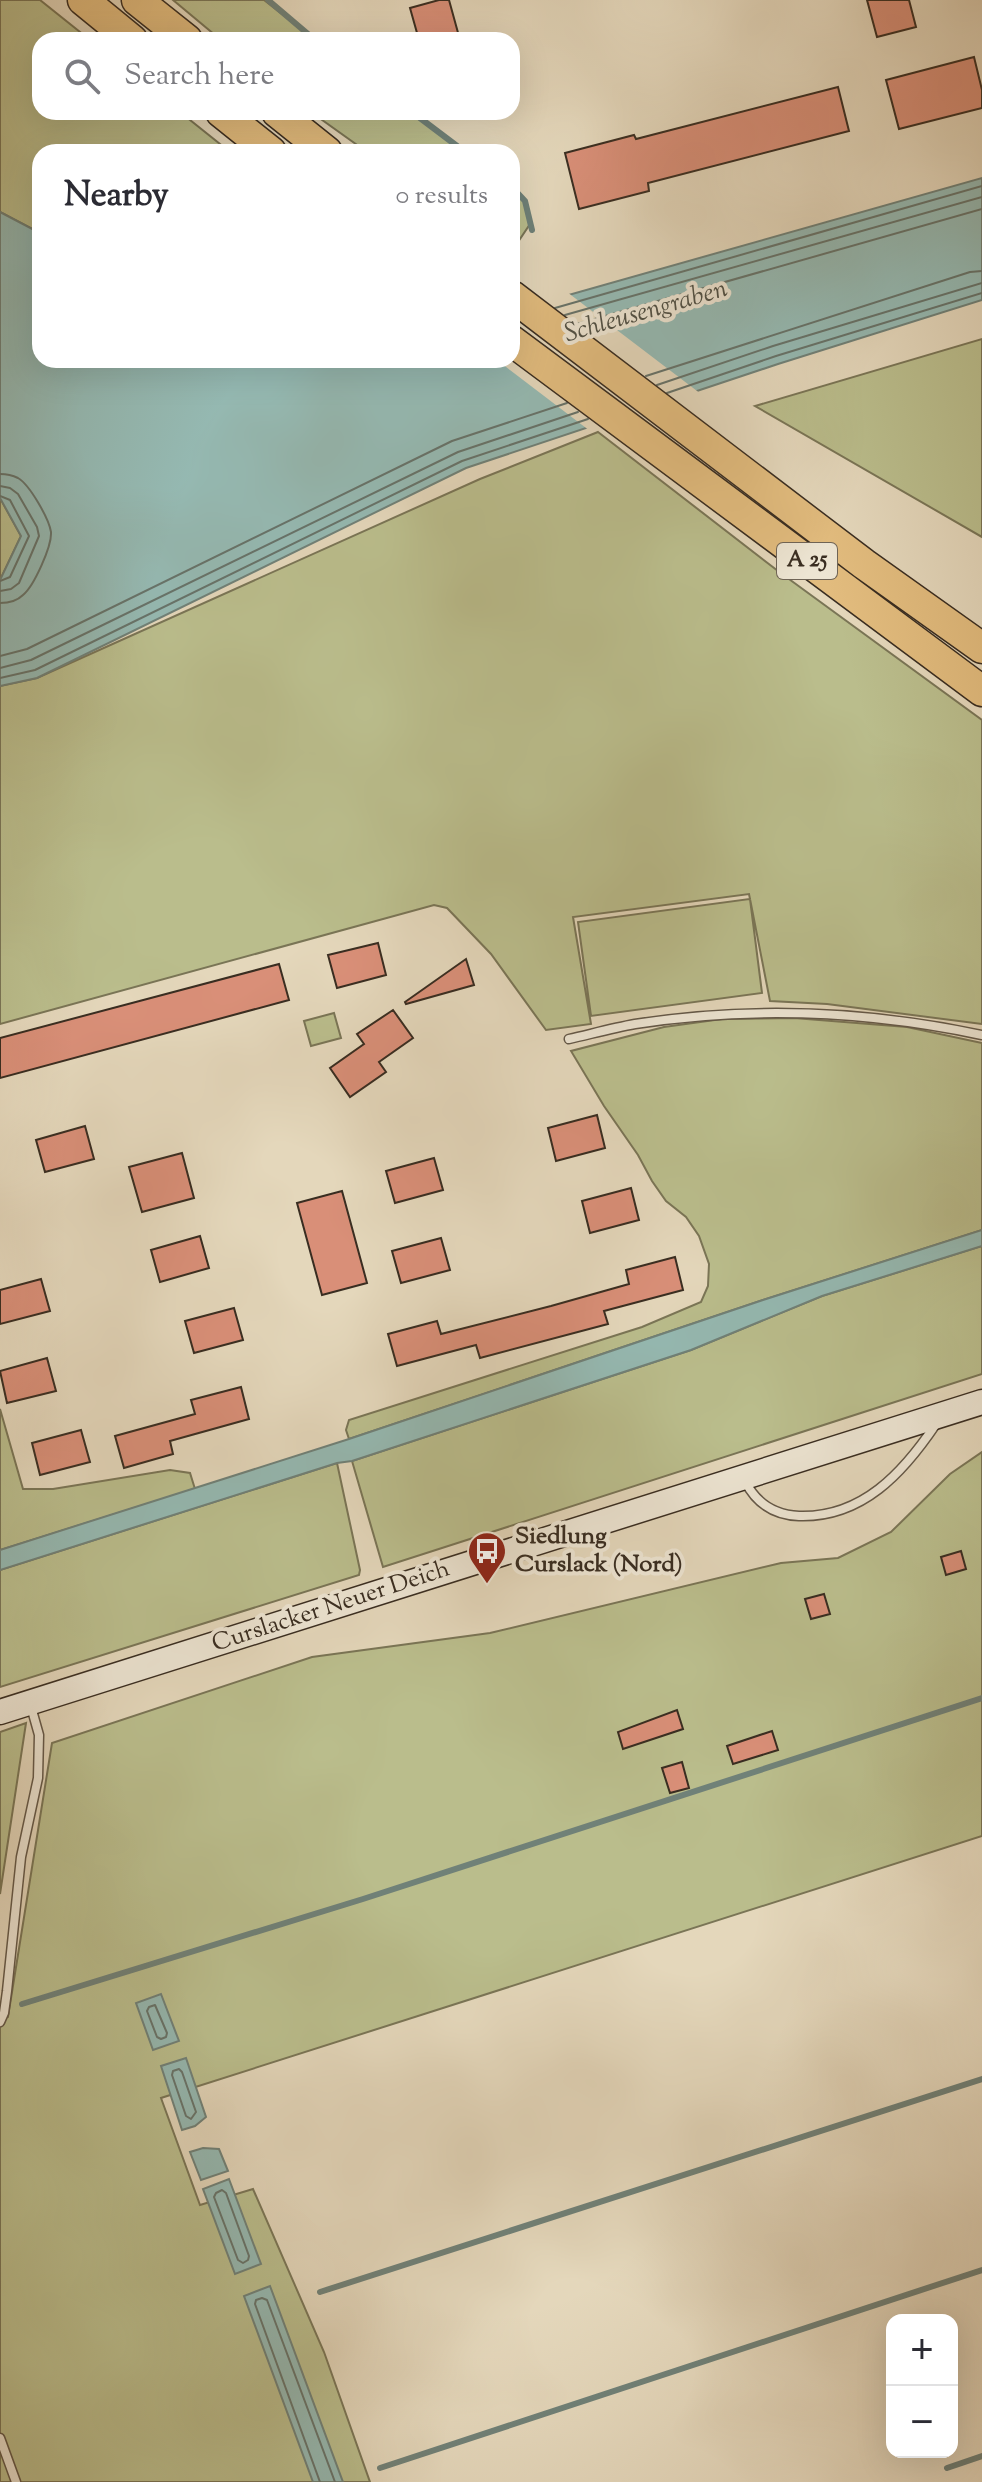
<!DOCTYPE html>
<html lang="en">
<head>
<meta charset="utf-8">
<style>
  :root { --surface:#fff; --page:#f2f2f3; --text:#2b2b33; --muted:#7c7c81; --line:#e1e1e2 }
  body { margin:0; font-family:"Sorts Mill Goudy",serif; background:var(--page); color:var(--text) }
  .controls { position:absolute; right:24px; bottom:24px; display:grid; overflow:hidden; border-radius:16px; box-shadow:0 8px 32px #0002 }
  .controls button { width:72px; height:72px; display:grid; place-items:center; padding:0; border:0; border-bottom:2px solid var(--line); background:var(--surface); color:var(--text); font:40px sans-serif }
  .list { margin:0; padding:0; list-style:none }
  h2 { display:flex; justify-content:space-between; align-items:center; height:104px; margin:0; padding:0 32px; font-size:34px }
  h2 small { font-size:26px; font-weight:400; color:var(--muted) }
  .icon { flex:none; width:44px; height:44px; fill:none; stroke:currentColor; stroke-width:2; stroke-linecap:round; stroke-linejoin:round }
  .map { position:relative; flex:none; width:982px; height:2482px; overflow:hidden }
  .search { position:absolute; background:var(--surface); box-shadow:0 8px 32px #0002; left:32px; top:32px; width:488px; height:88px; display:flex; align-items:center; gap:20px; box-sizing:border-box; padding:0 28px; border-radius:24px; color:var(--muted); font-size:30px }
  .panel { position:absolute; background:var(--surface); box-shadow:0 8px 32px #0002; left:32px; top:144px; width:488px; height:224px; border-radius:24px }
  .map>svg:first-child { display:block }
  .green { fill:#babd8c; stroke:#7a7556; stroke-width:2 }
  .water { fill:#95b9b2; stroke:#708178; stroke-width:2 }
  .pier { fill:#e4d7bb }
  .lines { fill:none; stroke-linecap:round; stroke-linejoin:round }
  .shore { stroke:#67736a; stroke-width:2 }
  .stream { stroke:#708178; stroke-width:6 }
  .building { fill:#d98f78; stroke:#392d21; stroke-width:2 }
  .lane-casing { stroke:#645848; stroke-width:11 }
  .secondary-casing { stroke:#392d21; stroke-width:27 }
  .highway-casing { stroke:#392d21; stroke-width:33 }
  .lane { stroke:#ede5d3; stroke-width:8 }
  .secondary { stroke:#ede5d3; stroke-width:24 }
  .highway { stroke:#e2bc7e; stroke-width:30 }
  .labels { text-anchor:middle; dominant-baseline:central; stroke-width:8; stroke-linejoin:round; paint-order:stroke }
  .shield { fill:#ede5d3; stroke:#6f6456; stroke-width:2 }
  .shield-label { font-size:22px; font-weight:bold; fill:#392d21 }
  .poi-label { font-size:24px; font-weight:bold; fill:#392d21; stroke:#ede5d3; text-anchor:start }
  .street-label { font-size:24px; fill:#392d21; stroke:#ede5d3 }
  .water-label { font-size:26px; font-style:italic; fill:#505045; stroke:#ede5d3 }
</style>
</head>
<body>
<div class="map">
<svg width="982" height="2482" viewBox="0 0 982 2482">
  <rect width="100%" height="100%" fill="#e4d7bb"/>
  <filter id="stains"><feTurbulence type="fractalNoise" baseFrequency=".0025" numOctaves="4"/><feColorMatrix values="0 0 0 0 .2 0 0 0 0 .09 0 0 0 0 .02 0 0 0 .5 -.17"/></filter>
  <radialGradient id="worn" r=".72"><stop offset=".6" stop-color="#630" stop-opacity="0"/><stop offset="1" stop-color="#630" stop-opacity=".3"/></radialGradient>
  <g class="green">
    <polygon points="0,0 40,0 90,40 40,40 40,112 180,112 230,152 40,152 40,233 0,212"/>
    <polygon points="173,0 264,0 315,40 221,40"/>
    <polygon points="311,112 412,112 465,152 367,152"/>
    <polygon points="512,187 525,201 530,224 512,251"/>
    <polygon points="982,339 982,537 755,406"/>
    <polygon points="598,432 778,571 982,720 982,1024 827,1004 770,1001 750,899 762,993 591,1016 578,922 750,899 749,894 573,917 591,1024 546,1030 491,954 447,908 434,905 0,1024 0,686 37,678 480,479"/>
    <polygon points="0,498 21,536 0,580"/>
    <polygon points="334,1013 341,1038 311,1046 304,1021"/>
    <polygon points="794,1018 907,1027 982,1043 982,1230 763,1300 349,1439 346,1430 349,1420 642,1327 701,1302 708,1286 709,1264 699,1236 686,1217 666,1201 652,1181 638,1155 604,1106 571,1051 664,1027 722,1019"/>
    <polygon points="982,1246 982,1374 383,1567 352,1461 691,1350 822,1296"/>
    <polygon points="0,1409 23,1489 53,1489 170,1470 190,1473 195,1489 0,1550"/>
    <polygon points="982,1452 982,1836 161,2098 200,2205 253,2189 324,2352 370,2482 0,2482 0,2019 8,2017 52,1743 312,1657 490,1633 781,1563 838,1558 891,1532 950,1474"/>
    <polygon points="337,1463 360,1570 359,1575 0,1687 0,1570"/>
    <polygon points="26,1723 0,1894 0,1732"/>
  </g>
  <g class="water">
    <polygon points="982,178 982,300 778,364 466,468 37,678 0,686 0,580 21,536 0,498 0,212 40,233 40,360 512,360 512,311"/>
    <polygon points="982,1230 982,1246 822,1296 691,1350 352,1461 337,1463 0,1570 0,1550 349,1439 763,1300"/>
    <polygon points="161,1994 179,2041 153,2050 136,2003"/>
    <polygon points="186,2058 206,2117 195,2126 182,2130 161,2066"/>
    <polygon points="203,2148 219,2149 228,2171 201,2180 190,2152"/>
    <polygon points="229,2179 261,2264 235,2274 203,2189"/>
    <polygon points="270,2286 343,2482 313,2482 244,2296"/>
  </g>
  <polygon class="pier" points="567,292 701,394 590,431 497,360 512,360 512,307"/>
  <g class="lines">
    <g class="shore">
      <polyline points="555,308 982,186"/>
      <polyline points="565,315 982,197"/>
      <polyline points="577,324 982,209"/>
      <polyline points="646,376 970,272 982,271"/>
      <polyline points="657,385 773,346 982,283"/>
      <polyline points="667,393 776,356 982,293"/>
      <path d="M 0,474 C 7,474 12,475 18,478 C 30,485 49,519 51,532 C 52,546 34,586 23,595 C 17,601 9,603 0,603"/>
      <polyline points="0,486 10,488 18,494 37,527 39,536 19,583 11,589 0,591"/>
      <polyline points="0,496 10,500 29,536 10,577 0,581"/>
      <polyline points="0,656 27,649 452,441 567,403"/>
      <polyline points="0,668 31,660 458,452 578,412"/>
      <polyline points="0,678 35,670 462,461 588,419"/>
      <polygon points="155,2005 167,2033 166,2037 161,2039 157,2037 147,2011 149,2007"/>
      <polygon points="179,2069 182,2072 196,2112 191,2119 186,2116 172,2075 173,2071"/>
      <polygon points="222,2190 226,2193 249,2256 248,2260 243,2263 238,2260 214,2197 216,2193"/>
      <polyline points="320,2482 255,2304 256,2300 262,2298 267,2300 335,2482"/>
    </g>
    <g class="stream">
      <polyline points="268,0 315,40"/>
      <polyline points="412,112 465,152"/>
      <polyline points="512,187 525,201 532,230"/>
      <polyline points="22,2004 363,1899 982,1698"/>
      <polyline points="320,2292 982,2079"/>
      <polyline points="380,2468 982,2270"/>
      <polyline points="947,2468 982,2456"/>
    </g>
  </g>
  <g class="building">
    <polygon points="439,0 449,0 460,40 419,40 410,8"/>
    <polygon points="867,0 909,0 916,27 877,37"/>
    <polygon points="974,57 982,90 982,108 899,129 886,80"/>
    <polygon points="838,87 849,131 648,183 649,191 579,209 565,153 634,135 636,139"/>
    <polygon points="378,943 386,975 337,988 328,955"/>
    <polygon points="466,959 474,985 406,1004 405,1002"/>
    <polygon points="279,964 289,1000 0,1078 0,1038"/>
    <polygon points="393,1010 413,1038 379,1062 386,1072 350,1097 330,1068 364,1044 357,1034"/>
    <polygon points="597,1115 605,1148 556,1161 548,1128"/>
    <polygon points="85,1126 94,1159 45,1172 36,1140"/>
    <polygon points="182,1153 194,1198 142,1212 129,1167"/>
    <polygon points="434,1158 443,1190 395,1203 386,1171"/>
    <polygon points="631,1188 639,1220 590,1233 582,1201"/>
    <polygon points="342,1191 367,1283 322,1295 297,1203"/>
    <polygon points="200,1236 209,1268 160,1282 151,1250"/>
    <polygon points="441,1238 450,1270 401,1283 392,1251"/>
    <polygon points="675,1257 683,1290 604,1311 608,1324 480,1358 476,1345 397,1366 388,1334 437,1321 441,1334 551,1306 629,1284 626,1270"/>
    <polygon points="41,1279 50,1311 0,1324 0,1290"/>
    <polygon points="234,1308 243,1340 194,1353 185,1321"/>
    <polygon points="47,1358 56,1391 7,1403 0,1371"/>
    <polygon points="241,1387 249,1419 170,1441 173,1454 124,1468 115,1436 195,1414 191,1400"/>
    <polygon points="81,1430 90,1462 40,1475 32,1443"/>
    <polygon points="961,1551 966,1569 946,1575 941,1557"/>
    <polygon points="824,1594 830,1614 811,1619 805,1599"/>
    <polygon points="677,1710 683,1729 623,1749 618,1732"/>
    <polygon points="772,1731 778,1750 733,1764 727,1746"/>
    <polygon points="682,1762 689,1788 670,1793 662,1768"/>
  </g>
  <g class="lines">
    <g class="lane-casing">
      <g id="lane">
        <path d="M 569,1039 C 591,1034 613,1028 635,1024 C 750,1006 868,1011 982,1035"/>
        <path d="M 745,1481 C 756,1503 774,1515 799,1516 C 862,1518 903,1473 936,1424"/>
        <polyline points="0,2022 4,2013 7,1991 21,1857 38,1778 39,1735 30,1703"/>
        <polyline points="0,2438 16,2482"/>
      </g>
    </g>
    <g class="secondary-casing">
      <polyline id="secondary" points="0,1712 982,1402"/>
    </g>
    <g class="highway-casing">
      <g id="highway">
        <polyline points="83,0 132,40"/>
        <polyline points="137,0 187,40"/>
        <polyline points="221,112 271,152"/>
        <polyline points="277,112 327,152"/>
        <polyline points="512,296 864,564 982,648"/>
        <polyline points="512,341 982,691"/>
      </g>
    </g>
    <use href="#lane" class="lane"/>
    <use href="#secondary" class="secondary"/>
    <use href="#highway" class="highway"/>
  </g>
  <defs>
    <g id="bus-pin" transform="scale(2)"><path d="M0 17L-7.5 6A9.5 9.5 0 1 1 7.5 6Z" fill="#8f2418" stroke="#ede5d3"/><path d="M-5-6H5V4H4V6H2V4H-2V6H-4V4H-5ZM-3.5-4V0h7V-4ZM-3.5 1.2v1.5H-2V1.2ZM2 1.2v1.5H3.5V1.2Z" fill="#fff"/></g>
  </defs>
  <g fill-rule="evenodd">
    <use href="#bus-pin" x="487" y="1551"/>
  </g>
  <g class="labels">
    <rect class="shield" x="777" y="543" width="60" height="36" rx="6"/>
    <g class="shield-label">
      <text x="807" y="561">A 25</text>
    </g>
    <g class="poi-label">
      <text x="515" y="1537">Siedlung<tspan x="515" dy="28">Curslack (Nord)</tspan></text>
    </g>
    <g class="street-label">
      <text transform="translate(331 1607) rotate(-18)">Curslacker Neuer Deich</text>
    </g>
    <g class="water-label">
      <text transform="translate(646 312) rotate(-16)">Schleusengraben</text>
    </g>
  </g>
  <rect width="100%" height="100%" filter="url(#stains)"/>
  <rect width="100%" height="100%" fill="url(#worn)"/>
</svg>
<div class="controls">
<button>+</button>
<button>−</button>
</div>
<div class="search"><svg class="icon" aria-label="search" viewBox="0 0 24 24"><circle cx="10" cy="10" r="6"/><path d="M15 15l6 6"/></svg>Search here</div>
<section class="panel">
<h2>Nearby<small>0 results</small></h2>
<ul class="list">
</ul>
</section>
</div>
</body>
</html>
